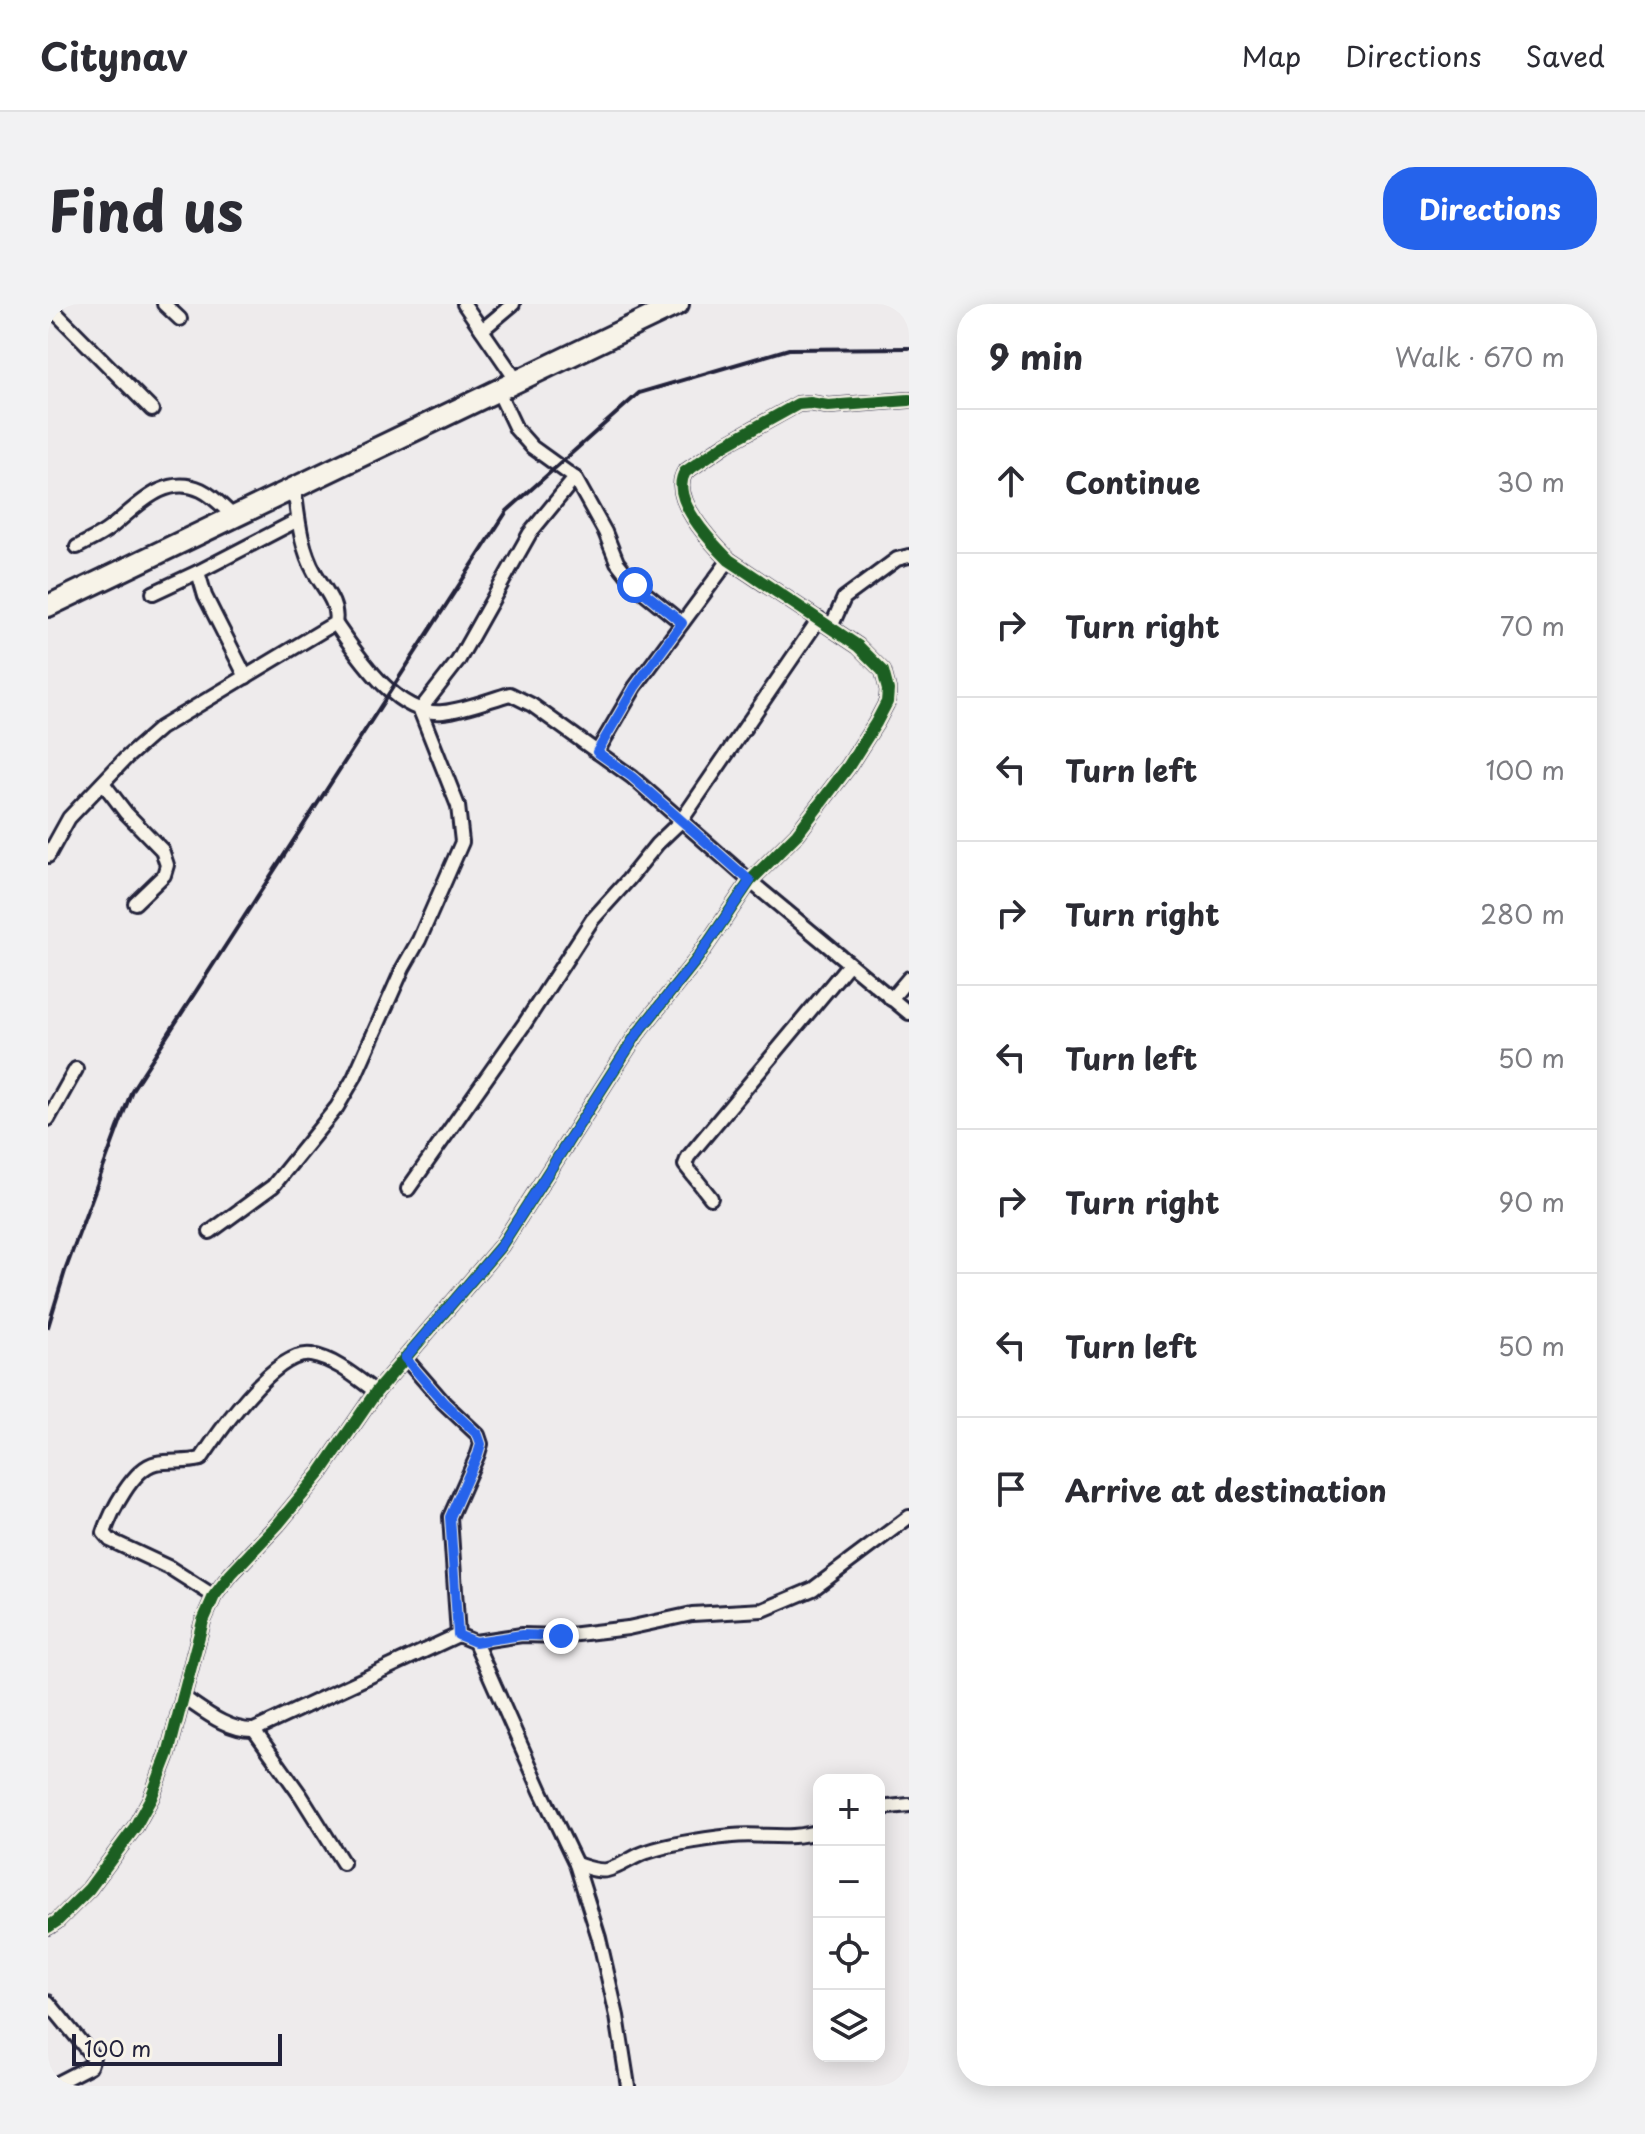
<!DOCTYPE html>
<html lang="en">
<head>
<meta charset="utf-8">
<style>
  :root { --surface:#fff; --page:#f2f2f3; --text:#2b2b33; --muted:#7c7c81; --line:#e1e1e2; --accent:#2563eb }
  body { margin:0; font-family:"Playpen Sans",sans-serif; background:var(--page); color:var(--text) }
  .controls { position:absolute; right:24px; bottom:24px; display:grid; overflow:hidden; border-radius:16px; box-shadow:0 4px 20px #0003 }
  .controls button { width:72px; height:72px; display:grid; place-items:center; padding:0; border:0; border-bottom:2px solid var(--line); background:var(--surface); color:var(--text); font:40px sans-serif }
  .scale { position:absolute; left:24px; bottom:20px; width:210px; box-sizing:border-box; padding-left:8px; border:4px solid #22223b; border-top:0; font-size:22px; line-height:28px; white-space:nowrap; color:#22223b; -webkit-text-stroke:6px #f7f3e8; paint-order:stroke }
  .stop { position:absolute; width:24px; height:24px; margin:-18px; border:6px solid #2563eb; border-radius:50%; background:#fff }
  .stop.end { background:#2563eb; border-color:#fff; box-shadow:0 2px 8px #0008 }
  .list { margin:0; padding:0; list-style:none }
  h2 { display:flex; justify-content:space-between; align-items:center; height:104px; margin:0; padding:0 32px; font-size:34px }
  h2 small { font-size:26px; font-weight:400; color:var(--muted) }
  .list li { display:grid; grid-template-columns:52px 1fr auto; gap:24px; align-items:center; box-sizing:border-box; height:144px; padding:0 32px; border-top:2px solid var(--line) }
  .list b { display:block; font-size:30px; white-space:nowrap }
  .list em { font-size:26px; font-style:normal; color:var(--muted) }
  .icon { flex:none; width:44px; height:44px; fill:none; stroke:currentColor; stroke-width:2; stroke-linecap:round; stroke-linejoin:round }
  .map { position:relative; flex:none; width:861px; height:1782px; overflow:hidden; border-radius:32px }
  header { display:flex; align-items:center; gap:48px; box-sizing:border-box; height:112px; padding:0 40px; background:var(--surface); border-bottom:2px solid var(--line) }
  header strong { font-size:38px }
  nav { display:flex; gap:44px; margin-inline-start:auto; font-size:28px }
  .intro { display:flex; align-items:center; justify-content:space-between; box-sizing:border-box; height:192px; padding:0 48px }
  h1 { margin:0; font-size:56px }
  .button { padding:20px 36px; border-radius:32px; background:var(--accent); color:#fff; font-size:28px; font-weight:700 }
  main { display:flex; gap:48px; padding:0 48px }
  aside { flex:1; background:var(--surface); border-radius:32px; box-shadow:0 4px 20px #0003 }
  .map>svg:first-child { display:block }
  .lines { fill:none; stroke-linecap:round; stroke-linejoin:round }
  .minor-casing { stroke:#22223b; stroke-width:18 }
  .primary-casing { stroke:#22223b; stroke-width:26 }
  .minor { stroke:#f7f3e8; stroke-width:12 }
  .primary { stroke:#f7f3e8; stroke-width:20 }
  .rail { stroke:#22223b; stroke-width:4 }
  .cycleway-casing { stroke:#f7f3e8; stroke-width:17 }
  .cycleway { stroke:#1b5e20; stroke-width:12 }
  .route { stroke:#2563eb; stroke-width:10 }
</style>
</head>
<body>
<header>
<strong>Citynav</strong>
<nav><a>Map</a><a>Directions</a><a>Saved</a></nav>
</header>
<div class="intro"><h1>Find us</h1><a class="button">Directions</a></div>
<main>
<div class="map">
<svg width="861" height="1782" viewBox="0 0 861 1782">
  <rect width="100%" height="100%" fill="#eeebec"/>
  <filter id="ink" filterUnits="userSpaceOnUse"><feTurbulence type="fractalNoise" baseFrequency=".0125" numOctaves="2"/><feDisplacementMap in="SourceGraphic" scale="16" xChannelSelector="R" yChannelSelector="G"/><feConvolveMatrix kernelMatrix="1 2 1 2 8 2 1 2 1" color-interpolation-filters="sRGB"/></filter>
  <g filter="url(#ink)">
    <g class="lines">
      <g class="minor-casing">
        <g id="minor">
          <polyline points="116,0 132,15"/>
          <polyline points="416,0 469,77"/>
          <polyline points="1,2 104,106"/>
          <polyline points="434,26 465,0"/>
          <polyline points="527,174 557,228 569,258 587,281 634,319"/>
          <path d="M 29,243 C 40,237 52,232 62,224 C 88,204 116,169 153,186 C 166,192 176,204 187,214"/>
          <polyline points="105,289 150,268"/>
          <path d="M 287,319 C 310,352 349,413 395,408 C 416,406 441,396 462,390 L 484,401 L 584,473 L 702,577 L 861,709"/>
          <polyline points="783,323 796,294 849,255 861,252"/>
          <polyline points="198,373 157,292 150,268 250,216"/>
          <polyline points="549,448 587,383 681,256"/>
          <polyline points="55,479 78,509 114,546 119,561 116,571 87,599"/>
          <path d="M 0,552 L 21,514 L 78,454 L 112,424 L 287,319 C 291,300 276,285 267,269 C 252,243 250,212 246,183"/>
          <polyline points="843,695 861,674"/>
          <polyline points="0,815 28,765"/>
          <polyline points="360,885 477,719 544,616 580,576 609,540 633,517 771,315"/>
          <polyline points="663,894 637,861 640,853 801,660"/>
          <polyline points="162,928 225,882 289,803 306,774 355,664 371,636 414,538 410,502 372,406 410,357 482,229 527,174 484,143 468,125 450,87"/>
          <polyline points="357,1054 396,1099 430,1131 433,1140 430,1150 402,1213 410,1331 427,1338 474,1331 513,1332 580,1324 644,1310 715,1306 765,1285 861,1213"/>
          <path d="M 166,1292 L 122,1264 L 62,1236 L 56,1229 C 63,1208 85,1164 108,1159 C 123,1156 139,1159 153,1155 C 171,1128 227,1046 263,1051 C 287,1055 309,1074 328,1088"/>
          <polyline points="427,1338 493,1487 528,1560 551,1634 569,1712 580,1782"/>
          <path d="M 135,1393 C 156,1407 180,1427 206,1426 L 410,1331"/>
          <polyline points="206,1426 253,1492 295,1559"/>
          <polyline points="831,1504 861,1501"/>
          <path d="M 528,1560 C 538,1563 549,1568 559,1566 C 573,1563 585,1552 599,1548 C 625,1539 656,1535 684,1532 C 714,1529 743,1537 771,1527"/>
          <path d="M 0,1623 L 9,1617 L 41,1585 L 87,1523 L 103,1494 L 120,1450 L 155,1317 L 166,1292 L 183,1270 L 230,1220 L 273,1168 L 328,1088 L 453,942 L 589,730 L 649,655 L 702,577 L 749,530 L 800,463 L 828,419 L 839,398 L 840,386 L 835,367 L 810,342 L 681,256 C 663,238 621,194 637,168 L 678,140 L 750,100 L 762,99 L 780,102 L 861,96"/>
          <polyline points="0,1698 45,1753 42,1762 3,1782"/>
        </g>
      </g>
      <g class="primary-casing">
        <polyline id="primary" points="0,302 630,0"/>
      </g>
      <use href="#minor" class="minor"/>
      <use href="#primary" class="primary"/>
      <polyline class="rail" points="0,1023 17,967 84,786 459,207 591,89 741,45 861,44"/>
      <g class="cycleway-casing">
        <path id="cycleway" d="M 0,1623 L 9,1617 L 41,1585 L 87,1523 L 103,1494 L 120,1450 L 155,1317 L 166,1292 L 183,1270 L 230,1220 L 273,1168 L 328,1088 L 453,942 L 589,730 L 649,655 L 702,577 L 749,530 L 800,463 L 828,419 L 839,398 L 840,386 L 835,367 L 810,342 L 681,256 C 663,238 621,194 637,168 L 678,140 L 750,100 L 762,99 L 780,102 L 861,96"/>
      </g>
      <use href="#cycleway" class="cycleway"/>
    </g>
  </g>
  <g class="lines" filter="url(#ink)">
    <polyline class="route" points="513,1332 474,1331 427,1338 410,1331 402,1213 430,1150 433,1140 430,1131 396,1099 357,1054 453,942 589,730 649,655 702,577 584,473 549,448 587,383 634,319 587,281"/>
  </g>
</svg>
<div class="controls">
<button>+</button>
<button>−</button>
<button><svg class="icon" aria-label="locate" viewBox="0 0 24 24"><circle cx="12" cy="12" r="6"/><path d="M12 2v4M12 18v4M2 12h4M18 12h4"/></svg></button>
<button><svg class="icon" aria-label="layers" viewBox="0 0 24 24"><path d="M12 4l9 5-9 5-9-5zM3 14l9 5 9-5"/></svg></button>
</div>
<div class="scale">100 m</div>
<div class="stop" style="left:587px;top:281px"></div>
<div class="stop end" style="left:513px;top:1332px"></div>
</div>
<aside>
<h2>9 min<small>Walk · 670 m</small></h2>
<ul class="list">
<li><svg class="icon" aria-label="ahead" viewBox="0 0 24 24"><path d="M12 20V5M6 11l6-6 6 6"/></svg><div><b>Continue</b></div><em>30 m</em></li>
<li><svg class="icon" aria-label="right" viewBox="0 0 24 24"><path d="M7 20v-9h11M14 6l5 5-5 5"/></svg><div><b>Turn right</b></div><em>70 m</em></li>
<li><svg class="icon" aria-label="left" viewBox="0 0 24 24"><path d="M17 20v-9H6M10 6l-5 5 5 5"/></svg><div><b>Turn left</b></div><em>100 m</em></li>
<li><svg class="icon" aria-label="right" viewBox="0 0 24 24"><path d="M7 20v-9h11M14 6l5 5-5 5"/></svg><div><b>Turn right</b></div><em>280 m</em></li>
<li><svg class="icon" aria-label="left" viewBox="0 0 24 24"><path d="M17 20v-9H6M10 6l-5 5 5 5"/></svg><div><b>Turn left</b></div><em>50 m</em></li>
<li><svg class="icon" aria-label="right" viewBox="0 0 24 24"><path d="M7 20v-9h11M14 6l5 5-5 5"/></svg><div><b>Turn right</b></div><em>90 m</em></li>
<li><svg class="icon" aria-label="left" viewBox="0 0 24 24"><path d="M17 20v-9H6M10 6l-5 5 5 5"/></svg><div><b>Turn left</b></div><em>50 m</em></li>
<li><svg class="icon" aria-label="arrive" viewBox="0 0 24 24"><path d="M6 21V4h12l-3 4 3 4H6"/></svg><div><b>Arrive at destination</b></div></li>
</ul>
</aside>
</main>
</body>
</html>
